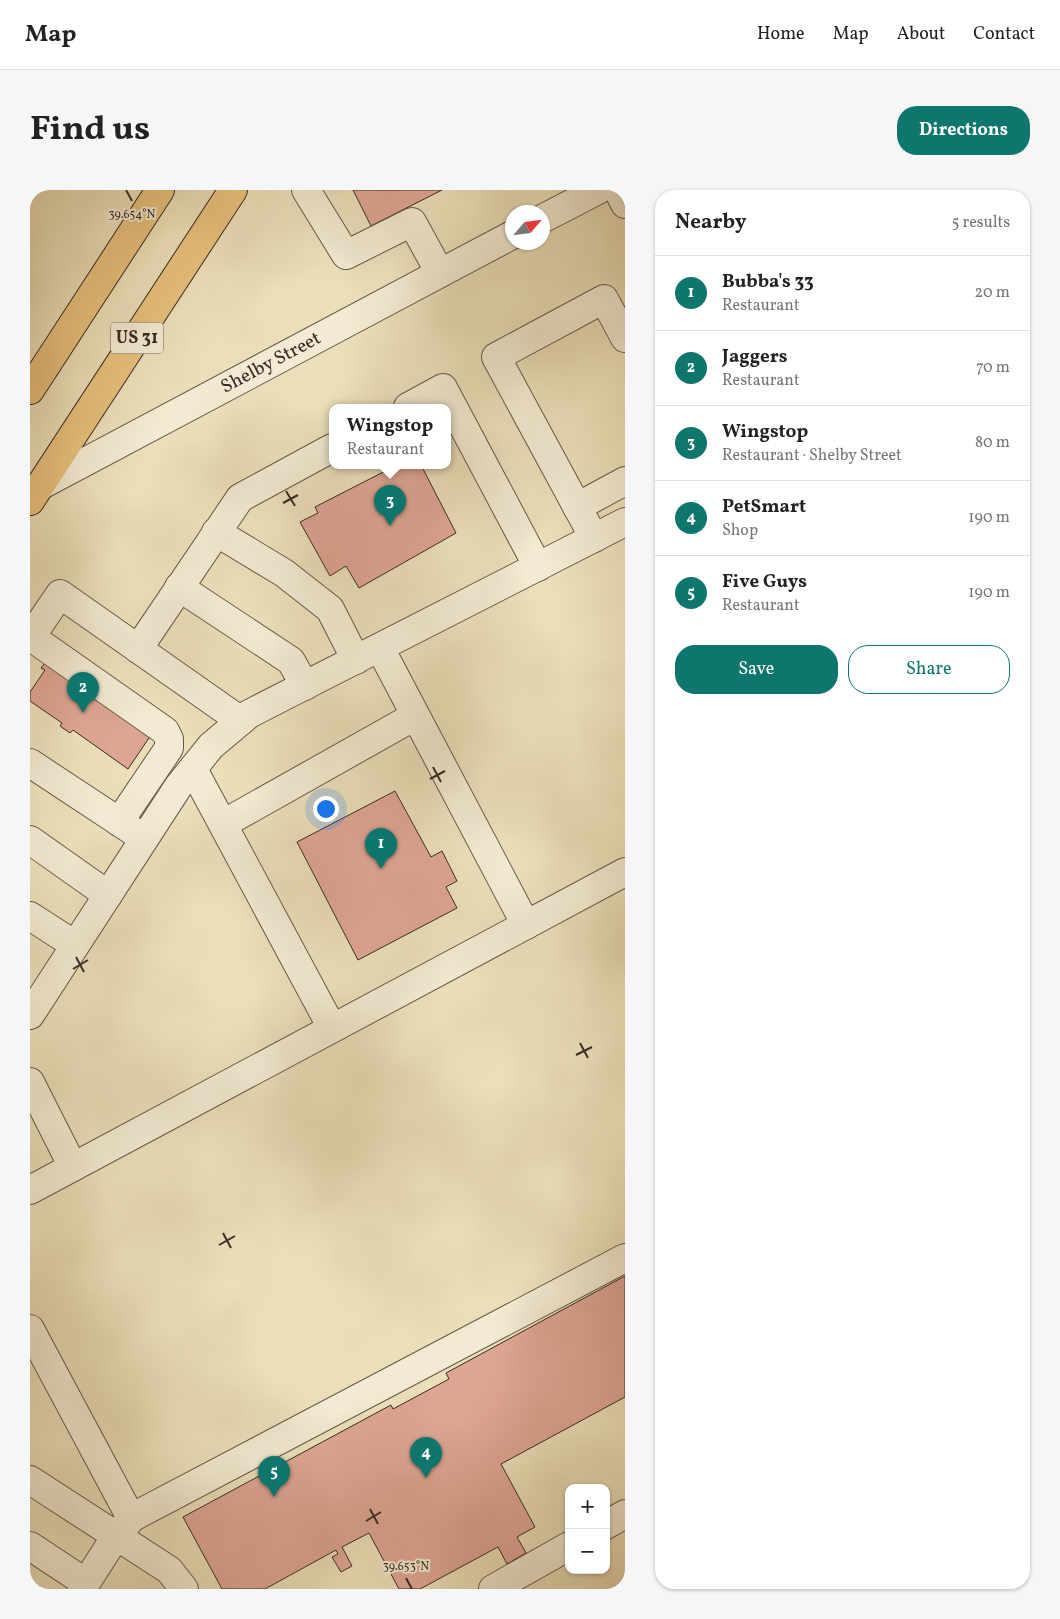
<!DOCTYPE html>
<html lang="en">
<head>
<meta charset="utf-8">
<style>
  :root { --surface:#fff; --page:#f6f6f6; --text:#222; --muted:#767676; --line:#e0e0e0; --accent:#0f766e }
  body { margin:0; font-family:Vollkorn,serif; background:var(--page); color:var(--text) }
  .controls { position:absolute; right:15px; bottom:15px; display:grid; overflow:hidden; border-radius:10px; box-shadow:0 1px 4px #0004 }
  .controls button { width:45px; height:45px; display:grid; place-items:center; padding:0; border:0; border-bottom:1px solid var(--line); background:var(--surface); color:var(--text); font:25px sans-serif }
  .compass { position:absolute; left:475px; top:15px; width:45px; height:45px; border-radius:50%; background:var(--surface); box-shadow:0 1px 4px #0004; rotate:62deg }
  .you { position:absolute; left:295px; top:618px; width:18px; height:18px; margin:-12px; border:4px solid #fff; border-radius:50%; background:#1a73e8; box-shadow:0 0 0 8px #1a73e833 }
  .badge { display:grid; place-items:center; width:32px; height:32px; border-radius:50%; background:var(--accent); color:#fff; font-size:16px; font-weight:700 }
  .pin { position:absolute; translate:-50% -41px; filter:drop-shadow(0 1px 2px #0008) }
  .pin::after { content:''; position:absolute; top:26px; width:18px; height:15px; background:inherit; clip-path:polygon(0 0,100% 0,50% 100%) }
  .popup { position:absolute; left:299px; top:214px; width:122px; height:65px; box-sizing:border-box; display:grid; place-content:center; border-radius:10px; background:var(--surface); filter:drop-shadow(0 1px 4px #0005); font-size:16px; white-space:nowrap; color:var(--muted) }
  .popup b { font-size:19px; color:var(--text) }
  .popup::after { content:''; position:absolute; left:50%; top:100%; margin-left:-10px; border:10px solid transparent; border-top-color:var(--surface) }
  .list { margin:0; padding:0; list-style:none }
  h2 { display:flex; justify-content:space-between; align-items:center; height:65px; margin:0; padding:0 20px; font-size:21px }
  h2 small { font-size:16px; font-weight:400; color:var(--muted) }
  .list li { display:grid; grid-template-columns:32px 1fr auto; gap:15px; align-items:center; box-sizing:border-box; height:75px; padding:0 20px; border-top:1px solid var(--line) }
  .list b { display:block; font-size:19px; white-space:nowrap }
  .list p { margin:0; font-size:16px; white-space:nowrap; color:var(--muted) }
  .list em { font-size:16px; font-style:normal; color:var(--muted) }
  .actions { display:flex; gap:10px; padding:15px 20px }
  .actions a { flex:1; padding:11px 0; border:1px solid var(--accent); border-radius:20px; text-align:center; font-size:18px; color:var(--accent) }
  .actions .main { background:var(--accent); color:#fff }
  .map { position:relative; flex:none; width:595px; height:1399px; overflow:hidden; border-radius:20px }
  header { display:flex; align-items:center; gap:30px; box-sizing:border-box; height:70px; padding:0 25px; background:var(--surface); border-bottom:1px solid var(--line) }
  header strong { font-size:24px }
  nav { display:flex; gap:28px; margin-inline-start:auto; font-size:18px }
  .intro { display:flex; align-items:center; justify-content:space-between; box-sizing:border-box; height:120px; padding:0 30px }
  h1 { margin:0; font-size:35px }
  .button { padding:12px 22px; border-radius:20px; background:var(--accent); color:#fff; font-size:18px; font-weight:700 }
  main { display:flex; gap:30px; padding:0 30px }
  aside { flex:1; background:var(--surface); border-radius:20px; box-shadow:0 1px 4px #0004 }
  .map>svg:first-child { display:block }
  .building { fill:#dda593; stroke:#382c26 }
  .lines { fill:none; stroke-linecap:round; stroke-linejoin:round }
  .minor-casing { stroke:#65594b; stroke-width:30 }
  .major-casing { stroke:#382c26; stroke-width:30 }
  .minor { stroke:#f2ead2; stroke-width:28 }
  .major { stroke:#e6c07c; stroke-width:28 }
  .ticks { fill:none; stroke:#382c26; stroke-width:2 }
  .labels { text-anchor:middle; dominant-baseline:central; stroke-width:4; stroke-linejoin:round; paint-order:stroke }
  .shield { fill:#f2ead2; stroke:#70655a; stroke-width:1 }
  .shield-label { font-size:18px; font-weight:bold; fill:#382c26 }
  .street-label { font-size:19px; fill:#382c26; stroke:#f2ead2 }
  .ticks-label { font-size:12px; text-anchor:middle; fill:#382c26; stroke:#f2ead2; stroke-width:4; stroke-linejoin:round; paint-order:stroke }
</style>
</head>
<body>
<header>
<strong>Map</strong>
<nav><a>Home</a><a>Map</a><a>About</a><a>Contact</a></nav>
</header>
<div class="intro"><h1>Find us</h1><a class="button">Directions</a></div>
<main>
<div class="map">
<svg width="595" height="1399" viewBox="0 0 595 1399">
  <rect width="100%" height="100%" fill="#ebdfb9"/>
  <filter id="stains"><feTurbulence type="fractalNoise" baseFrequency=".004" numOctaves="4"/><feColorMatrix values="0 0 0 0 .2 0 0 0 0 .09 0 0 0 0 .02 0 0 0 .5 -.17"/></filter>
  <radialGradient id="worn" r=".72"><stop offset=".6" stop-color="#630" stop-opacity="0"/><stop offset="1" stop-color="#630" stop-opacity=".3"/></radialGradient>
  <g class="building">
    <polygon points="323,0 412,0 341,36"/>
    <polygon points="367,275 391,275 426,343 329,398 316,376 300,386 270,332 288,323 285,317"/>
    <polygon points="18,469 121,545 98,579 43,540 40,543 30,536 32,533 0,511 0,502 15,480 11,478"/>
    <polygon points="365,601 401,667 412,661 427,691 416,697 427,718 328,770 267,652"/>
    <polygon points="595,1086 595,1207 471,1274 505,1337 487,1347 496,1363 477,1374 468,1357 390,1399 369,1399 339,1343 312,1357 322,1376 311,1382 302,1367 308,1364 306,1360 235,1399 192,1399 153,1327 361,1215 363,1219 419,1189 416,1183"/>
  </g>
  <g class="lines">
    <g class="minor-casing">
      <g id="minor">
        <polyline points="276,0 316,65 382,32 410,83"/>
        <polyline points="588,0 595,14"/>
        <polyline points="512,29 568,0"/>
        <polyline points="378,217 413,198 508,377"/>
        <polyline points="4,299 482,45"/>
        <polyline points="547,317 595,291"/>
        <polyline points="186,342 254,383 300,419 326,470"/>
        <polyline points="564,348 466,167 574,109 595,148"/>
        <polyline points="149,397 261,471 275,496"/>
        <polyline points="1,447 135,541 139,549 139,558 89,632"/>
        <polyline points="0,448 30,404 211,531"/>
        <polyline points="350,458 496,735"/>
        <polyline points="108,459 210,308 302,258"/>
        <polyline points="0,573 103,641"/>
        <polyline points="163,579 302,838"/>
        <polyline points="193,634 385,526"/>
        <polyline points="0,650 78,705"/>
        <polyline points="0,726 45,755"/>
        <polyline points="0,825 148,597 181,556 219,524 595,332"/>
        <polyline points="0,892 43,977"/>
        <polyline points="0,1000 595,682"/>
        <polyline points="0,1139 101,1328 595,1068"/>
        <polyline points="0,1290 139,1380 154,1399"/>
        <polyline points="576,1335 595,1324"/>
        <polyline points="0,1356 56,1393"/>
        <polyline points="52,1399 86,1346 99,1331"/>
        <polyline points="463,1399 539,1356"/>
      </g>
    </g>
    <g class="major-casing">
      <g id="major">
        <polyline points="0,200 130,0"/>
        <polyline points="0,311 203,0"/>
      </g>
    </g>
    <use href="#minor" class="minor"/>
    <use href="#major" class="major"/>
  </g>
  <path class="ticks" d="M 96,0 L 102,11M 256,301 L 265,316M 253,313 L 268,305M 403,577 L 411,592M 400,589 L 415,581M 46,767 L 54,782M 43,779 L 58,770M 550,853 L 558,868M 546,865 L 562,857M 193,1043 L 201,1058M 189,1055 L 205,1046M 340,1319 L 348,1334M 336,1331 L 351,1322M 376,1388 L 382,1399"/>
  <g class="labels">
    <rect class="shield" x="81" y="132.5" width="52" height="31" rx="4"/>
    <g class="shield-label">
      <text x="107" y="148">US 31</text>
    </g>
    <g class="street-label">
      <text transform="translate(241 173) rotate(-28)">Shelby Street</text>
    </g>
  </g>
  <g class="ticks-label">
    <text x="102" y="28">39.654°N</text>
    <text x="376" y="1380">39.653°N</text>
  </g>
  <rect width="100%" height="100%" filter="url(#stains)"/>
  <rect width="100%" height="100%" fill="url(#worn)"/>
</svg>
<div class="controls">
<button>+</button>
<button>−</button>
</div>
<svg class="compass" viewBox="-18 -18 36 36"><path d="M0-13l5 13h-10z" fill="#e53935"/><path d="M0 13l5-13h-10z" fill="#767676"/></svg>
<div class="you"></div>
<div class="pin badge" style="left:351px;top:679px">1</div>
<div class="pin badge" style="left:53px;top:523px">2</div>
<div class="pin badge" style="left:360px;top:336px">3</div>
<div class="popup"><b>Wingstop</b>Restaurant</div>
<div class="pin badge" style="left:396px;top:1288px">4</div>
<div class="pin badge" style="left:244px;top:1307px">5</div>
</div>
<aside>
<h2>Nearby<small>5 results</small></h2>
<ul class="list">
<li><span class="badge">1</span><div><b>Bubba's 33</b><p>Restaurant</p></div><em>20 m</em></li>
<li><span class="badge">2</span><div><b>Jaggers</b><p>Restaurant</p></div><em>70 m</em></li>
<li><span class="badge">3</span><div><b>Wingstop</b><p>Restaurant · Shelby Street</p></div><em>80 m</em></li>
<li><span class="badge">4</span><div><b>PetSmart</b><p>Shop</p></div><em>190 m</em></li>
<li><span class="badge">5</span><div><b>Five Guys</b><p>Restaurant</p></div><em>190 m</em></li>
</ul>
<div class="actions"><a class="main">Save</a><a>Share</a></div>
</aside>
</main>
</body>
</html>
